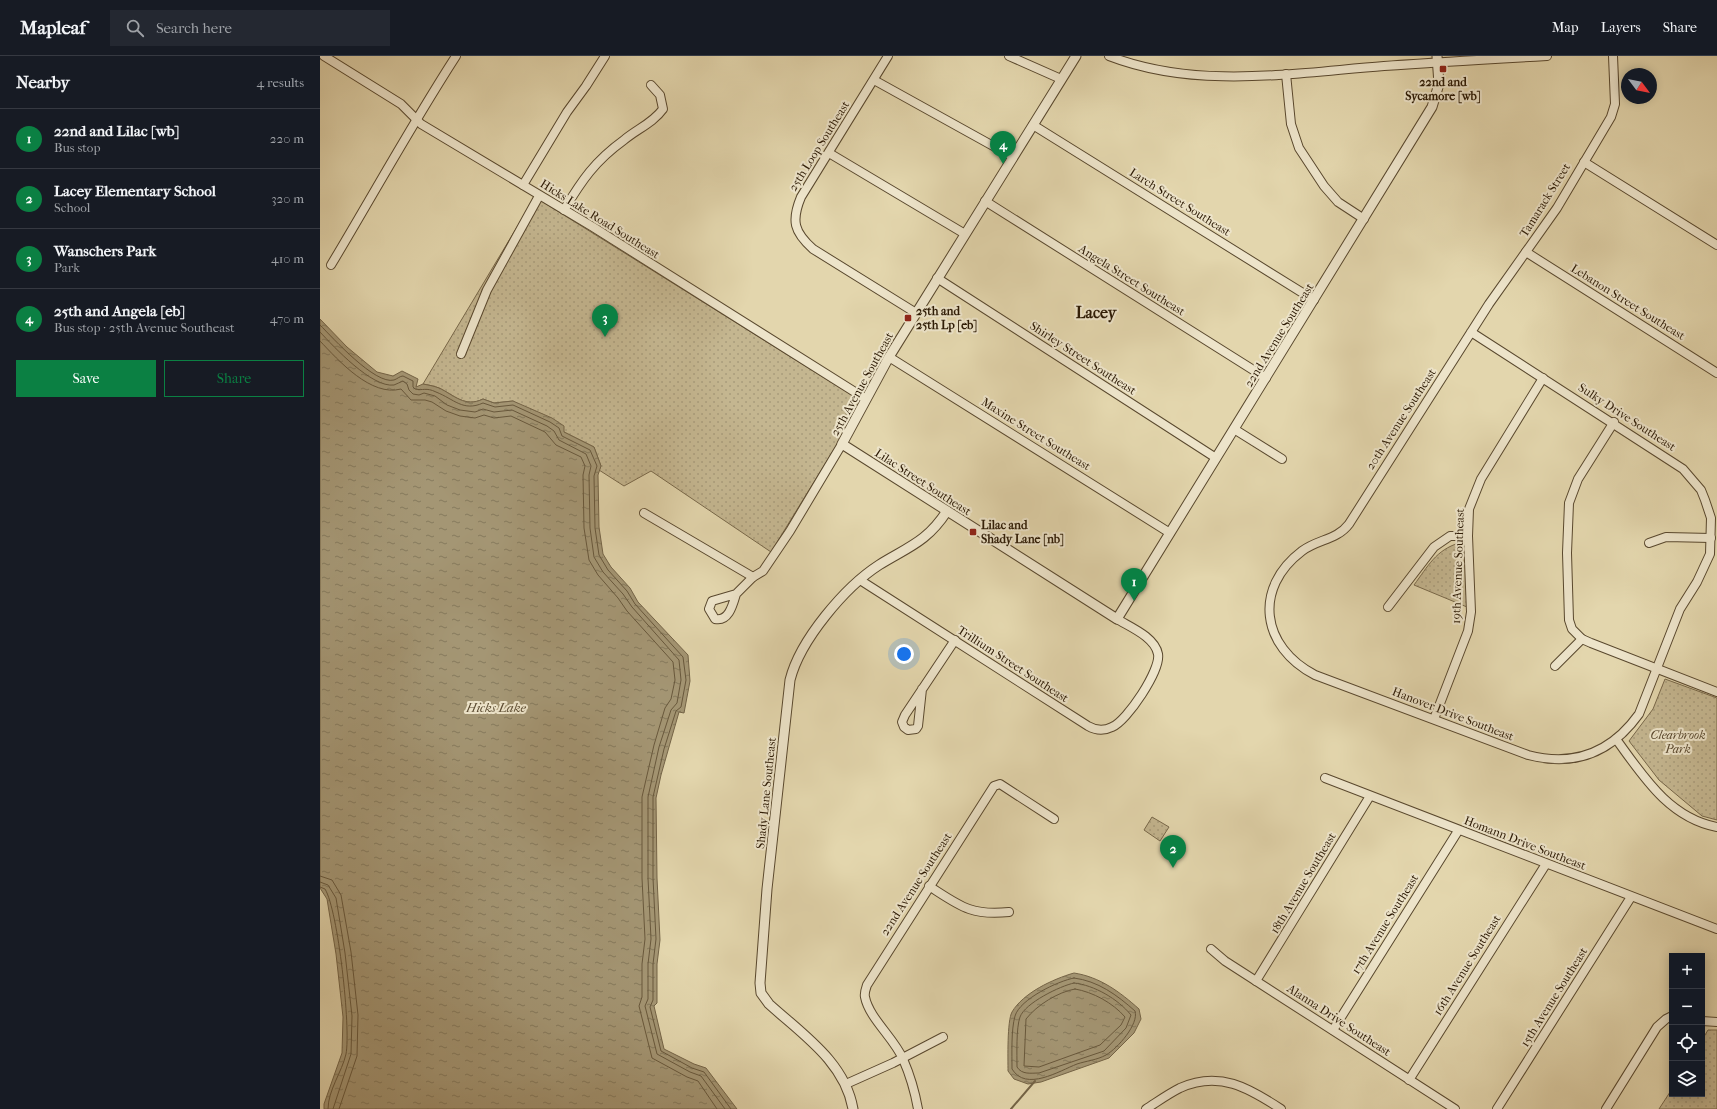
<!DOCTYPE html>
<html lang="en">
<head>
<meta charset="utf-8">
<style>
  :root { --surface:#171b24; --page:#242831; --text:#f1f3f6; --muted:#9ea1a6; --line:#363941; --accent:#0b8043 }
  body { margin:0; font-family:"IM FELL French Canon",serif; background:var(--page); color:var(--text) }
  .controls { position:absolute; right:12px; bottom:12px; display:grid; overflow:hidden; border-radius:0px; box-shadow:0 2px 10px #0003 }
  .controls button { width:36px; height:36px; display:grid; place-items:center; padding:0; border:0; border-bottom:1px solid var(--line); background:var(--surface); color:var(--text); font:20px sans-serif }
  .compass { position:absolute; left:1301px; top:12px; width:36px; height:36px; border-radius:50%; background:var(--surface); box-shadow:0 2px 10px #0003; rotate:122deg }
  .you { position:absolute; left:584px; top:598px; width:14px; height:14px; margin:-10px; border:3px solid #fff; border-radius:50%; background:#1a73e8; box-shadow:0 0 0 6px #1a73e833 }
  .badge { display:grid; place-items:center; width:26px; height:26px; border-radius:50%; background:var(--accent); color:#fff; font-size:13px; font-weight:700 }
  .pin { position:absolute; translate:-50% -33px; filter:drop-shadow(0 1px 2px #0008) }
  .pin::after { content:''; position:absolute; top:21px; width:14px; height:12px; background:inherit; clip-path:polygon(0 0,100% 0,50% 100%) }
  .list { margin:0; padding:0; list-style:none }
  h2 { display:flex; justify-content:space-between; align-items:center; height:52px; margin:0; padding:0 16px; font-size:17px }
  h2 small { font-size:13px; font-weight:400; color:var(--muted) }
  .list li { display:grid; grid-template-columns:26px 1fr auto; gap:12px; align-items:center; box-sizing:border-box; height:60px; padding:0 16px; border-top:1px solid var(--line) }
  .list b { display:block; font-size:15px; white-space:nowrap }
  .list p { margin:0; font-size:13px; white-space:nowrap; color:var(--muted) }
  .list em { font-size:13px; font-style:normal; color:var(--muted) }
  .actions { display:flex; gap:8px; padding:12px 16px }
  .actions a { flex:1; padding:9px 0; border:1px solid var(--accent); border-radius:0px; text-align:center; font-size:14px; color:var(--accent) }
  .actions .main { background:var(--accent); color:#fff }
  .icon { flex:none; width:22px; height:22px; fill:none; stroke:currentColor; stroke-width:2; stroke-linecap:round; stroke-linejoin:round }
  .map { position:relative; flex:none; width:1397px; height:1053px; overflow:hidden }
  header { display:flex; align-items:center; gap:24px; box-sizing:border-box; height:56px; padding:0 20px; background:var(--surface); border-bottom:1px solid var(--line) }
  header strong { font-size:19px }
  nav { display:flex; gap:22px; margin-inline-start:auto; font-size:14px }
  .search { width:280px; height:36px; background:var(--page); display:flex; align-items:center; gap:10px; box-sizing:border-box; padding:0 14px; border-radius:0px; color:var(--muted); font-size:15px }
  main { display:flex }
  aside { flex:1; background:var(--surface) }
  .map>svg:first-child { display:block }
  .park { fill:url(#park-dots); stroke:#78684a }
  .water { fill:url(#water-ripples); stroke:#746447 }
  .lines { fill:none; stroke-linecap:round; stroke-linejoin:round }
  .shore { stroke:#68583c; stroke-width:1 }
  .stream { stroke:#746447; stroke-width:2 }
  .minor-casing { stroke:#59482e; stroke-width:10 }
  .tertiary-casing { stroke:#59482e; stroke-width:11 }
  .minor { stroke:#ede4ca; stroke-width:8 }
  .tertiary { stroke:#ede4ca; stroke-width:9 }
  .poi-dot { fill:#8f2418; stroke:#ede4ca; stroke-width:1.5 }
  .labels { text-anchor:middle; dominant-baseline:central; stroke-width:4; stroke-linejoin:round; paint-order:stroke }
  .poi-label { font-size:12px; font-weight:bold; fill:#2b1904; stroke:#ede4ca; text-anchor:start }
  .street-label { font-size:12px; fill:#2b1904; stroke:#ede4ca }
  .park-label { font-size:12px; font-style:italic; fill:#59482e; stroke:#ede4ca }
  .water-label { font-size:13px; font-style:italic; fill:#5b4b31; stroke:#ede4ca }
  .district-label { font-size:16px; font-weight:bold; fill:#2b1904; stroke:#ede4ca }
</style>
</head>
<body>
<header>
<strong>Mapleaf</strong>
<div class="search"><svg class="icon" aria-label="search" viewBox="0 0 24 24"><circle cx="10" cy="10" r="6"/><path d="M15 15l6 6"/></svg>Search here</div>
<nav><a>Map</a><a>Layers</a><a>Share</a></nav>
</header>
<main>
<aside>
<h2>Nearby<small>4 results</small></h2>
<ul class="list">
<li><span class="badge">1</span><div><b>22nd and Lilac [wb]</b><p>Bus stop</p></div><em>220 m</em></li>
<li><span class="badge">2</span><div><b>Lacey Elementary School</b><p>School</p></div><em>320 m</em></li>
<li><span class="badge">3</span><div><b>Wanschers Park</b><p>Park</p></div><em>410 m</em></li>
<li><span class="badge">4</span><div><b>25th and Angela [eb]</b><p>Bus stop · 25th Avenue Southeast</p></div><em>470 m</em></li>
</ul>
<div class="actions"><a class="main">Save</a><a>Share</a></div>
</aside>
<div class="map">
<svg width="1397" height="1053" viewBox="0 0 1397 1053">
  <defs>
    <pattern id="park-dots" width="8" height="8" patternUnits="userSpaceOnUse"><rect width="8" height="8" fill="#c4b690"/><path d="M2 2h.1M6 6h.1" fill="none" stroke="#a99c7b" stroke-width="1.8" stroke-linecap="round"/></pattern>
    <pattern id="water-ripples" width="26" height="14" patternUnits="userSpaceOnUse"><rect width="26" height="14" fill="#a49674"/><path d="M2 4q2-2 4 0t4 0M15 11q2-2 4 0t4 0" fill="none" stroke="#867a5d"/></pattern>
  </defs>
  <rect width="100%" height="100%" fill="#e3d6ad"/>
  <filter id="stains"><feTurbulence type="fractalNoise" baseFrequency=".005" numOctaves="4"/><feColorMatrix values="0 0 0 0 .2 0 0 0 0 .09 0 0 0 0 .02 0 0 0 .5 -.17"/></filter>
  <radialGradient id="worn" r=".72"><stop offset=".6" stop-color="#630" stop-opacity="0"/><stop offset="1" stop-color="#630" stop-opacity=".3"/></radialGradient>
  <g class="park">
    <path d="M 215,141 L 543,346 L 451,496 L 331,415 L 304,430 L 279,414 L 281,410 L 274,391 L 244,376 L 193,345 L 174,347 L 163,343 C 145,352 134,339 119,332 C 114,330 108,329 103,328 Z"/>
    <path d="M 1139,487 L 1147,489 L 1147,551 L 1094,529 C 1108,510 1116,494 1139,487 Z"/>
    <polygon points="1345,623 1397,642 1397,764 1382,760 1339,724 1309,685 1333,653"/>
    <polygon points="832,761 849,771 840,785 824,774"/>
    <polygon points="1388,974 1397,974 1397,1053 1339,1053 1352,1033 1352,1038 1382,1038 1382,984"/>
  </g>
  <g class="water">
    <path d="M 0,263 L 27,291 L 57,316 L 73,320 L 82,315 L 98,323 L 96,331 L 103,328 C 108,329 114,330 119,332 C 134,339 145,352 163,343 L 174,347 L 193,345 L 232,362 L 244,370 L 244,376 L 274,391 L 281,410 L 278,419 L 279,471 L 283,498 L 291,511 L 310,532 L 318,546 L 368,599 L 370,625 L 364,657 L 359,656 L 341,719 L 336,742 L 337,822 L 340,884 L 337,908 L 337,947 L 334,950 L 344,993 L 374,1008 L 386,1012 L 417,1053 L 4,1053 L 4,1048 L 22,997 L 23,961 L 16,898 L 7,843 L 0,832 Z"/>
    <path d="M 754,917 C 780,921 800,936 819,953 L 821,963 L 814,977 L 789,1002 L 721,1026 L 708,1028 L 694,1023 L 688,1015 C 688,1003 687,965 692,956 C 703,937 733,923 754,917 Z"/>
  </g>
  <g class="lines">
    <g class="shore">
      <path d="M 0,269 C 13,282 55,329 74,324 C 77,323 80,320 83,320 L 93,325 L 93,331 L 95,333 C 103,335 106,331 116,336 C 134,343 143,356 163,347 L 175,351 L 193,349 L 230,366 L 239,372 L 242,380 L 270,394 L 277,410 L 274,420 L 275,472 L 279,499 L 288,514 L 307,535 L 315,548 L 363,601 L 366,624 L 361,651 L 356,655 L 344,693 L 333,741 L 333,822 L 336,883 L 333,908 L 333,944 L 330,951 L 341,995 L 372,1012 L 384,1016 L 411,1053"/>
      <path d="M 0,276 C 14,291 52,332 74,329 C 77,328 80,326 83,325 L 87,328 L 89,334 L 93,338 L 99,339 L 104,337 L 115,340 L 127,349 L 140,354 L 155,356 L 163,353 L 174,356 L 192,354 L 227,370 L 234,375 L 239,384 L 266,398 L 271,410 L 269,419 L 270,472 L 274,501 L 283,516 L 303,538 L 312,551 L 359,604 L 361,624 L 357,647 L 351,654 L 339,691 L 328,741 L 328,822 L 331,883 L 328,908 L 328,943 L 325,950 L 337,998 L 370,1016 L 381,1020 L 405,1053"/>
      <path d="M 0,285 C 19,305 51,341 81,333 L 91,344 L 105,344 L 112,346 L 126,355 L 140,360 L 155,362 L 164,359 L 174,362 L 191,360 L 225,376 L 236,389 L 261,401 L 265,410 L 263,419 L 264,472 L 269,504 L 278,519 L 298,542 L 307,555 L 353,606 L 355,624 L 351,643 L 345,652 L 334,689 L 322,741 L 322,822 L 325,883 L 322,908 L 322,941 L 319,950 L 332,1002 L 367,1021 L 378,1025 L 397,1053"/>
      <polyline points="0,820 12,824 21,839 31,896 38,959 37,1000 19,1053"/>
      <polyline points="0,826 8,829 16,842 25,897 32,960 31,998 13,1053"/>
      <path d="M 0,831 L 5,833 C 18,854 31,972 26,998 C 22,1016 8,1034 8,1053"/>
      <path d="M 754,922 C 778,925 797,939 815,955 C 819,968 798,992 786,999 C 777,1004 766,1005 757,1008 C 739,1015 706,1036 692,1013 C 692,998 691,974 695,960 C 700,943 738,925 754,922 Z"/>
      <path d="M 754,927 C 774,929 798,943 811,959 L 806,972 L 784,995 L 719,1017 C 711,1017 702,1019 697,1011 C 697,999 696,972 700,961 C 705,947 740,930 754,927 Z"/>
      <path d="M 755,933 C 773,936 793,947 805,961 L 801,969 L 780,989 L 719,1011 L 704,1010 L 706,963 C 717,949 738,936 755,933 Z"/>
    </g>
    <polyline class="stream" points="691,1053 715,1025"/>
    <g class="minor-casing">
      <g id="minor">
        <polyline points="4,0 81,48 101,68 273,171 546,343"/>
        <path d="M 568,0 L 481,141 C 471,165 474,176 493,193 L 596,257"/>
        <polyline points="689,0 741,23"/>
        <path d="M 789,0 C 877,34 973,17 1064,10 C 1119,6 1173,3 1227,0"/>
        <polyline points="966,18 971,68 979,92 1004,130 1018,146 1044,163"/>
        <polyline points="554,24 693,101"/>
        <polyline points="713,69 994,244"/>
        <polyline points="509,97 645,178"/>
        <polyline points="1264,106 1397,189"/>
        <polyline points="203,129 247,56 266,30 285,0"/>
        <polyline points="665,145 946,322"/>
        <path d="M 244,154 C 262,124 275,105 304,84 C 317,73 333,67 343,53 L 340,39 L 331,29"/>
        <polyline points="1206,196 1397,317"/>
        <path d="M 11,209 C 53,139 92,68 136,0"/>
        <polyline points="617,222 896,402"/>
        <path d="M 1151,276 L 1363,413 L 1381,434 L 1385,444 L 1391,462 L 1390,498 L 1377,526 L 1360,553 L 1319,658 C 1291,697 1254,711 1208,699 L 995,619 C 941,591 933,532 982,495 C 998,483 1017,484 1029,468 L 1169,248 L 1237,152 L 1291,61 L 1295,48 L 1293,0"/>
        <polyline points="141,298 167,234 219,140"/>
        <polyline points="569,301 850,477"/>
        <polyline points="1294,366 1258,423 1249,447 1247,497 1249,564 1252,573 1262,583 1271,587 1397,636"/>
        <polyline points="914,373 962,403"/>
        <polyline points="324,457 433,521"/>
        <polyline points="1329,487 1346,481 1391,482"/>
        <path d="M 540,524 L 768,670 C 775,674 784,675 792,671 C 807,665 841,614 838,598 C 835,581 810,571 797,563"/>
        <path d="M 416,538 C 413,548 409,566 395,563 L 389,553 L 392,545 L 416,538 L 433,521 L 443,515 L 470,475 L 522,388"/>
        <polyline points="1068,551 1114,491 1130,480 1148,480"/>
        <polyline points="1235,610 1262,583"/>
        <polyline points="602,633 598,670 596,673 588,674 584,671 582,666 585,659 635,584"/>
        <polyline points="1114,663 1148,575 1151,556 1148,480 1149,453 1161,423 1223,322"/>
        <path d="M 1296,683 C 1323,720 1349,762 1397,771"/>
        <polyline points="1005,722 1397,873"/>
        <path d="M 609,830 C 640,850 651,860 689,856"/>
        <polyline points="891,893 905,905 1135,1053"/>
        <polyline points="936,925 1050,740"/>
        <polyline points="1382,965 1397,966"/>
        <polyline points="1013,974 1138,775"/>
        <polyline points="1089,1024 1226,808"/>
        <polyline points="526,1028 573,1007 623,981"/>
        <path d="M 598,1053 C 595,1036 590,1019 583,1003 C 574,982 549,962 545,941 C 544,937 546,932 547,929 L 674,730 L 680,728 L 734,763"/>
        <path d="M 826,1053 C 837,1046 848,1038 860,1032 C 899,1014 929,1032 961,1053"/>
        <polyline points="1177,1053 1311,841"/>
        <polyline points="1286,1053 1337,971 1346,963 1352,960"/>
      </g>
    </g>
    <g class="tertiary-casing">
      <g id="tertiary">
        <polyline points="756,0 569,301 522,388 797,563 1112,51 1119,28 1117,0"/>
        <path d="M 533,1053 C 525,1006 482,978 449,948 L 441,937 L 440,927 L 447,833 L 470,624 C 480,584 525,531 559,509 C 588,491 607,486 627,455"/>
      </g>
    </g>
    <use href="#minor" class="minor"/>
    <use href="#tertiary" class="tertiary"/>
  </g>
  <g class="poi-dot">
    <rect x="1119" y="9" width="8" height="8" rx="2"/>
    <rect x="584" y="258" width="8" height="8" rx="2"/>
    <rect x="649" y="472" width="8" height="8" rx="2"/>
  </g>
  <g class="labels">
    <g class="poi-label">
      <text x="1123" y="26" text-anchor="middle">22nd and<tspan x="1123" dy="14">Sycamore [wb]</tspan></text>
      <text x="596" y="255">25th and<tspan x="596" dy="14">25th Lp [eb]</tspan></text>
      <text x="661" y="469">Lilac and<tspan x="661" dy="14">Shady Lane [nb]</tspan></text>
    </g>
    <g class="street-label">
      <text transform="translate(499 90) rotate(-58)">25th Loop Southeast</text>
      <text transform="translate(1225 144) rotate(-58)">Tamarack Street</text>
      <text transform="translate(860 146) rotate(32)">Larch Street Southeast</text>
      <text transform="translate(280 163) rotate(32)">Hicks Lake Road Southeast</text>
      <text transform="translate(812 224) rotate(32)">Angela Street Southeast</text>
      <text transform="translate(1308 246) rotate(32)">Lebanon Street Southeast</text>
      <text transform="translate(959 279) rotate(-58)">22nd Avenue Southeast</text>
      <text transform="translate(763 302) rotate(33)">Shirley Street Southeast</text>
      <text transform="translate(542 328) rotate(-61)">25th Avenue Southeast</text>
      <text transform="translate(1307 361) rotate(33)">Sulky Drive Southeast</text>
      <text transform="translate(1081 363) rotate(-57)">20th Avenue Southeast</text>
      <text transform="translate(716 378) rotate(32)">Maxine Street Southeast</text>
      <text transform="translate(603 426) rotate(33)">Lilac Street Southeast</text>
      <text transform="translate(1138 510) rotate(-88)">19th Avenue Southeast</text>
      <text transform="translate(693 608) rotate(33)">Trillium Street Southeast</text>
      <text transform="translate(1133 658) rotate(21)">Hanover Drive Southeast</text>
      <text transform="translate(446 737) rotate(-84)">Shady Lane Southeast</text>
      <text transform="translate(1205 787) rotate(21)">Homann Drive Southeast</text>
      <text transform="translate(983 827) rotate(-59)">18th Avenue Southeast</text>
      <text transform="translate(596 828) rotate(-57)">22nd Avenue Southeast</text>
      <text transform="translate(1065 868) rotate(-58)">17th Avenue Southeast</text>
      <text transform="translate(1147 909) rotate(-58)">16th Avenue Southeast</text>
      <text transform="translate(1234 941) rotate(-58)">15th Avenue Southeast</text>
      <text transform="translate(1019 964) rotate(33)">Alanna Drive Southeast</text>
    </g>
    <g class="park-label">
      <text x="1358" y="679">Clearbrook<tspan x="1358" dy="14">Park</tspan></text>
    </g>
    <g class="water-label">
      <text x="176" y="651">Hicks Lake</text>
    </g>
    <g class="district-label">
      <text x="776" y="256">Lacey</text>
    </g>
  </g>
  <rect width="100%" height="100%" filter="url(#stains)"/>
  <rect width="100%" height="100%" fill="url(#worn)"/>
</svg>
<div class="controls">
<button>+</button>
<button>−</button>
<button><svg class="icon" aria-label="locate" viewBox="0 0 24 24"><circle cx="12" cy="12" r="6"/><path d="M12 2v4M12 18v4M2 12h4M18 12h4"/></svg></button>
<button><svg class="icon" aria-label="layers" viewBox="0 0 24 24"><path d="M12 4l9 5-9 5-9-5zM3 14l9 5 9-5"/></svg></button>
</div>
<svg class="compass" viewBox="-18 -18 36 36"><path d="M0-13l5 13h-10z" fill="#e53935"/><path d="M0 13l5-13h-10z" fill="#9ea1a6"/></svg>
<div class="you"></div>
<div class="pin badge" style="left:814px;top:545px">1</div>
<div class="pin badge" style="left:853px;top:812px">2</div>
<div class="pin badge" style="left:285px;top:281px">3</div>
<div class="pin badge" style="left:683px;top:108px">4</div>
</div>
</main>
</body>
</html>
